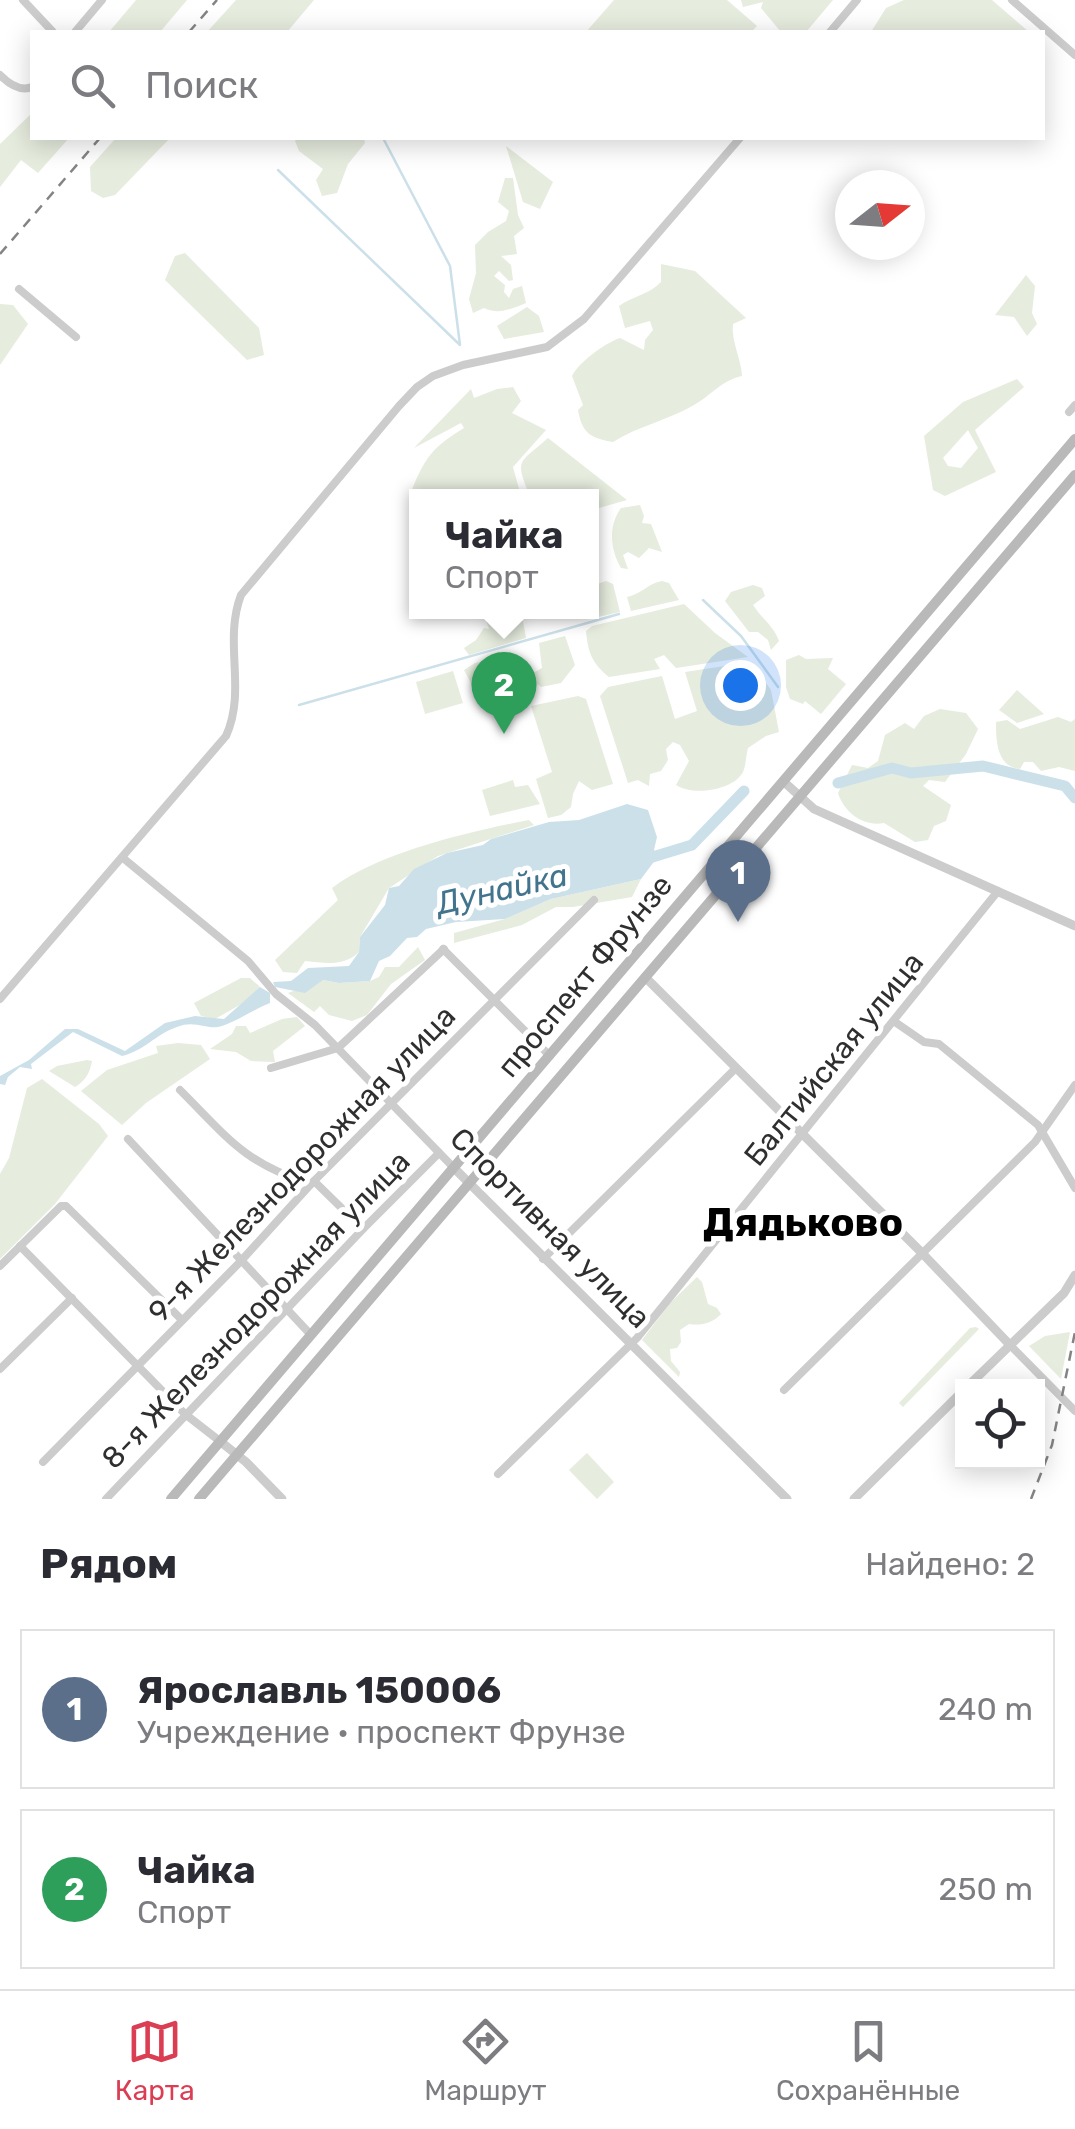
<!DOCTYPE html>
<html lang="ru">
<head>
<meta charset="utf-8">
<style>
  :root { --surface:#fff; --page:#f7f7f7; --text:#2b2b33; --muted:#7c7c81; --line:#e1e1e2; --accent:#db3d52 }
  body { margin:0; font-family:Rubik,sans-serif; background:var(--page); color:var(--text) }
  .controls { position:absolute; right:30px; bottom:30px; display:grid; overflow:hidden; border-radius:0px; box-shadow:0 5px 25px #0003 }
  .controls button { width:90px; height:90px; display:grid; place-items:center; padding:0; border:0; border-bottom:2px solid var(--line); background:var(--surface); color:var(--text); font:50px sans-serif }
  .compass { position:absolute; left:835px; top:170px; width:90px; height:90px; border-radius:50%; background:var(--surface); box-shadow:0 5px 25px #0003; rotate:73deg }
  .you { position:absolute; left:740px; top:685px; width:35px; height:35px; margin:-25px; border:8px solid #fff; border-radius:50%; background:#1a73e8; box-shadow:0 0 0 15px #1a73e833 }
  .badge { display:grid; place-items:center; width:65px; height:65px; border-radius:50%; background:var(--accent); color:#fff; font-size:32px; font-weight:700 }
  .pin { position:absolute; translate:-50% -82px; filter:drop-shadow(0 2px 5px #0008) }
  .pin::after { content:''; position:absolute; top:52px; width:35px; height:30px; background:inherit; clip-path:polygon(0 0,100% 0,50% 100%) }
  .popup { position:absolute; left:409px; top:489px; width:190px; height:130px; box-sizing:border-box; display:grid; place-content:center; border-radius:0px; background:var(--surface); filter:drop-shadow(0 2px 8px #0005); font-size:32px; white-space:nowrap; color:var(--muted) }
  .popup b { font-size:38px; color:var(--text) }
  .popup::after { content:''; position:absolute; left:50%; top:100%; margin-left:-20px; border:20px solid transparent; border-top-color:var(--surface) }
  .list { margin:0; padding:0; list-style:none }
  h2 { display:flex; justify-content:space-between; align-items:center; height:130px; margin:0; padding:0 40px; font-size:42px }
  h2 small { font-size:32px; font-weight:400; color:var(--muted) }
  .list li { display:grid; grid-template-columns:65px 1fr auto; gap:30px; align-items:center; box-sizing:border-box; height:160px; margin:0 20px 20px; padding:0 20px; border:2px solid var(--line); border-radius:0px }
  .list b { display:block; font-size:38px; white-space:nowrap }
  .list p { margin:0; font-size:32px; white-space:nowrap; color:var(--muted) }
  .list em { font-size:32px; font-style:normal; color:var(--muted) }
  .icon { flex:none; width:55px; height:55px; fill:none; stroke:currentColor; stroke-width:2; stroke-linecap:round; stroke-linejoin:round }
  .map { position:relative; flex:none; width:1075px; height:1499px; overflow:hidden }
  .search { position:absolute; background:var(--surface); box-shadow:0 5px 25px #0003; left:30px; right:30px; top:30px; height:110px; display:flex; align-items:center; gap:25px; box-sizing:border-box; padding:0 35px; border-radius:0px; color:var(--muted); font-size:38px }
  .sheet { height:490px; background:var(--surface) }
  nav { display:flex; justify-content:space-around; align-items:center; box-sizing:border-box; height:140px; border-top:2px solid var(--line); background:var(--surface); font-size:28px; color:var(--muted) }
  nav a { display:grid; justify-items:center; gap:5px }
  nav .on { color:var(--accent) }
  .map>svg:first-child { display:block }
  .green { fill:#e6ecde; fill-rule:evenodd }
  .water { fill:#cce0ea }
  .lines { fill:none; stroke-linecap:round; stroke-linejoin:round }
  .stream { stroke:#cce0ea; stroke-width:2.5 }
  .river { stroke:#cce0ea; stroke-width:11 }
  .minor { stroke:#ccc; stroke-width:8 }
  .tertiary { stroke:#ccc; stroke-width:9 }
  .secondary { stroke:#b9b9b9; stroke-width:10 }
  .rail { stroke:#848484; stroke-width:2.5; stroke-dasharray:10 8; stroke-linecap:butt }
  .labels { text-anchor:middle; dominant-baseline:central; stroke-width:10; stroke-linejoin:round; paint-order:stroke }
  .street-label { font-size:30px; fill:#2f2f2f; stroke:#fff }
  .water-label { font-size:32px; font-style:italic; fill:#42748d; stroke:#fff }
  .district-label { font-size:40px; font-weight:bold; fill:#000; stroke:#fff }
</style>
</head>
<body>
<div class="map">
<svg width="1075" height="1499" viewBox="0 0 1075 1499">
  <rect width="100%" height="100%" fill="#fff"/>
  <g class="green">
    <polygon points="136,0 187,0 160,32 109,32"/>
    <polygon points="236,0 314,0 287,32 207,32"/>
    <polygon points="614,0 727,0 757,26 751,32 586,32"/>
    <polygon points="741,0 833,0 806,32 781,32 761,8 763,2 743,7"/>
    <polygon points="904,0 992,0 1029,32 871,32 886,8"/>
    <polygon points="32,113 32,138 69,138 38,173 21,160 0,187 0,144"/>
    <polygon points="116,138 170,138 115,195 103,198 91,191 90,167"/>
    <polygon points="297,138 364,138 365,143 348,164 337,193 322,196 316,180 323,169 299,151 295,141"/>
    <polygon points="506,146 553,182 540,209 523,202"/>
    <path d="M 505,178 L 513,178 L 518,215 L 524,228 L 514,236 L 517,254 L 501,256 L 511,265 L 513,280 L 509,281 L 499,271 L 494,276 L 505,285 L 504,292 L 509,298 L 513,289 L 522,286 L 526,303 C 511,309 499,315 484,308 L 473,313 L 469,299 L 476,273 L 475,245 L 488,232 L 506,221 L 509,211 L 498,202 Z"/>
    <polygon points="185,253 259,328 264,355 247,360 165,280 175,256"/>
    <path d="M 661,264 L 695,271 L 746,318 L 733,324 C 731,342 741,357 742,376 C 720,381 712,395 694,405 C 669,420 638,426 613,442 C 590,438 582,433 578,410 L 583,405 L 572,376 C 579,362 605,343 620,338 L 644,350 L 645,340 L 653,330 L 650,321 L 625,328 L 619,306 C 633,296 650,294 661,282 Z"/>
    <polygon points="1026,275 1035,286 1032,313 1037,324 1027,336 1014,317 995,315"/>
    <polygon points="0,304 13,305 28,324 0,365"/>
    <polygon points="527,307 539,316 544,332 504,339 497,326"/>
    <path d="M 1017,379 L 1024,387 L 975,430 L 996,472 L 945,496 L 933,490 L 924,436 L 963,402 ZM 968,430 L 978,448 L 961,468 L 948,466 L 943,458 Z"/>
    <path d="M 513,387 L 521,401 L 512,413 L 546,430 L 513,467 L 521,496 L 416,497 L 416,500 L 411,492 C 425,457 433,447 464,428 L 461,423 L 414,448 L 471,389 L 474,398 L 497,389 Z"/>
    <path d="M 548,438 L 627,500 L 592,510 L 592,497 L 530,496 C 514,458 519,464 548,438 Z"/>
    <path d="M 640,505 L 644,516 L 642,523 L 651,524 L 662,552 L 649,548 L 639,558 L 628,552 L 623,555 L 628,569 L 621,568 C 610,549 608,526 621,508 Z"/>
    <polygon points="606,581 613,584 620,612 594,618 591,612 592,586"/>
    <path d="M 662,581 L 669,583 L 679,600 L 631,611 L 627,597 C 642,594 648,583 662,581 Z"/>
    <path d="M 753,585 L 762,588 L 765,596 L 753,605 C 762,619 773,625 779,641 L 771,650 L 768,640 L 758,632 L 749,632 L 725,601 L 731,592 Z"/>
    <path d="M 684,604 L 715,633 L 748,657 L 676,668 L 664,655 L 654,659 L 660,669 L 609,677 C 592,663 588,653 586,631 L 592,626 Z"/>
    <polygon points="483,612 493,612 496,626 502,632 504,620 512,612 517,620 523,621 526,638 469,655 464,648 476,640 484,628 489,629"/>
    <polygon points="565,636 575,665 561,683 541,687 535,682 533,673 542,668 539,643"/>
    <polygon points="799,655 806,659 833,658 828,669 846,684 821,714 805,701 803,704 790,699 786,687 786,660"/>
    <polygon points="506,656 514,666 509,679 513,685 491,698 472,685 464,670 475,663"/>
    <path d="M 751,662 L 771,690 L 779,732 L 766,736 L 748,748 C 746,755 746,765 743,772 C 733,791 692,796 676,785 L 689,761 L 680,745 L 673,742 L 666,749 L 668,760 L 661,771 L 650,774 L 649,786 L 638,780 L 628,783 L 600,696 L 608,687 L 662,676 L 675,719 L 697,711 L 685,672 Z"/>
    <polygon points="453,671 463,703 425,714 416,682"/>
    <polygon points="1017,690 1044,714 1017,723 999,710"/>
    <polygon points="578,696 586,699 613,784 592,790 579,781 573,794 571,807 561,815 548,818 536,779 552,772 531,706"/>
    <path d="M 940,709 L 966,713 L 978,729 L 966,754 L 945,782 L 929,780 L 923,786 L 951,805 L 946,821 L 934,826 L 928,840 L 915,842 L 884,823 C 863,827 844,812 838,793 L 852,765 L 868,768 L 878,761 L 885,735 L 905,723 L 914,729 L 924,716 Z"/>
    <path d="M 1058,717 L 1071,722 L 1075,719 L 1075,771 L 1059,767 L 1041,771 L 1033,762 L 1024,762 L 1020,769 C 997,767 996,741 996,722 L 1007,720 L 1020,729 Z"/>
    <polygon points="513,780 515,787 528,785 540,804 490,816 482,790"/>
    <path d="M 529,820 L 534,825 L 438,856 L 389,888 L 360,937 L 359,952 C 343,967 326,963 305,961 L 297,973 L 283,972 L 275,960 L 338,900 L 332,888 C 377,853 471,831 529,820 Z"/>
    <polygon points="641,879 632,897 573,907 556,907 522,925 454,943 454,933 505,919 551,899"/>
    <polygon points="418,947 425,960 391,984 367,1015 352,1021 329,1015 320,1006 314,1012 288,993 323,980 339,983 370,981 379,977 385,967 399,967"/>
    <polygon points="241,978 250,978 260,987 245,1002 215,1019 201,1016 194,1003"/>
    <polygon points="297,1017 305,1026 273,1051 275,1062 251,1061 236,1052 210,1049 232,1034 236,1026 246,1026 250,1033 282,1019"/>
    <polygon points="178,1043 201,1045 210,1059 146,1103 122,1125 81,1091 107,1070 158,1053 156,1046"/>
    <path d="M 87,1060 L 92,1061 C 90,1073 85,1081 75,1087 L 49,1071 L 57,1066 Z"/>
    <polygon points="42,1079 99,1124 108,1136 55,1204 0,1259 0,1174 9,1158 27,1088"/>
    <path d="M 697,1277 L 702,1282 L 708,1304 L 717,1308 L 721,1314 C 713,1323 701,1326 689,1324 L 680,1330 L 681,1342 L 677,1348 L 670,1349 L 671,1361 L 680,1372 L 679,1377 L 642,1340 L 670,1303 Z"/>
    <polygon points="976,1327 979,1329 903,1407 899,1403 970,1328"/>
    <polygon points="1070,1332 1061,1379 1029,1346 1045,1336"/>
    <polygon points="587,1453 614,1482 597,1499 569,1470"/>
  </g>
  <g class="water">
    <polygon points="627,804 648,810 657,837 654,850 659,855 641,879 551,899 505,919 456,922 426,929 417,937 407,938 390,956 379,961 370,981 339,983 323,980 305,993 275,987 273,982 291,981 308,968 349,966 359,952 360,937 385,905 389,888 399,886 414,869 447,853 483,845 491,839 549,822 579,820"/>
    <path d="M 260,987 L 270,993 L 270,1003 C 253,1010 237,1021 222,1026 C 207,1031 196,1019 177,1027 C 156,1034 144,1051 122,1056 L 73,1032 L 31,1064 L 32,1069 L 20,1067 L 8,1077 L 5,1085 L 0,1084 L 0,1076 L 29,1060 L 65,1029 L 78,1029 L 125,1051 L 165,1023 L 195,1016 L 224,1019 Z"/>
  </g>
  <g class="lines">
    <g class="stream">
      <polyline points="278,170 460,345 450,266 383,138"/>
      <polyline points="703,600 741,636 778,687"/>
      <polyline points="299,705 619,614"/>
    </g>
    <g class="river">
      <polyline points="838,783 892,768 911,773 983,766 1065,786 1075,798"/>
      <polyline points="646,859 692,845 744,791"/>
    </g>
    <g class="minor">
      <polyline points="23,0 53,32"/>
      <polyline points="1012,0 1075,55"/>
      <polyline points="75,32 102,0"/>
      <polyline points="830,32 857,0"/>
      <path d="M 0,75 C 9,84 20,92 32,87"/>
      <polyline points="19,289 76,337"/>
      <polyline points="1069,412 1075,405"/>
      <polyline points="123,858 248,961 276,994 315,1025 454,1168"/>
      <polyline points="443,949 550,1056"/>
      <path d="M 0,999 L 226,736 C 247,690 223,642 241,595 L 399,406 L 417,387 L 433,376 L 463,365 L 547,347 L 584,319 L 740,138"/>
      <polyline points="895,1022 924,1042 939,1044 1038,1125 1075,1188"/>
      <polyline points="271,1068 338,1048 444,949"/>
      <path d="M 180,1090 C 227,1137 245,1164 311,1184"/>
      <polyline points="128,1139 311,1335"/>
      <polyline points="314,1181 363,1229"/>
      <polyline points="20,1246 185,1414 221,1442"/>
      <polyline points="543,1259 736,1068"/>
      <polyline points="0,1266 61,1206 66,1206 181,1319"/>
      <polyline points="1010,1345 1075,1411"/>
      <polyline points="0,1369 72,1298"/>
      <polyline points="784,1390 1035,1142 1075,1085"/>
      <polyline points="43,1462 240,1262 311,1184 594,900"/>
      <polyline points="498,1474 637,1338 998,891"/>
      <polyline points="106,1499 363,1229 439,1153"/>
    </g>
    <g class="tertiary">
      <polyline points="783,781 814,809 1075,926"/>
      <polyline points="645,977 921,1252 1010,1345"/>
      <polyline points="454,1168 787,1499"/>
      <polyline points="968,1386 1064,1293 1075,1275"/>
      <polyline points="221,1442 246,1462 282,1499"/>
      <polyline points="854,1499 962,1392"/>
    </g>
    <g class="secondary">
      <polyline points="171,1499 1075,439"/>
      <polyline points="199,1499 1075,475"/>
    </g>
    <g class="rail">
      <polyline points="189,32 217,0"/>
      <polyline points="0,254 100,138"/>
      <polyline points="1031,1499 1052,1445 1075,1332"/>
    </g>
  </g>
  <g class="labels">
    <g class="street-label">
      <text transform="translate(585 976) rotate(-50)">проспект Фрунзе</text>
      <text transform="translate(834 1059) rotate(-51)">Балтийская улица</text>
      <text transform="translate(302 1164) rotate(-46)">9-я Железнодорожная улица</text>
      <text transform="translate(550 1228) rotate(45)">Спортивная улица</text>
      <text transform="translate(256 1310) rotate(-46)">8-я Железнодорожная улица</text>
    </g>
    <g class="water-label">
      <text transform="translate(502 889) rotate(-13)">Дунайка</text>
    </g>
    <g class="district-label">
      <text x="803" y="1222">Дядьково</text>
    </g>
  </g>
</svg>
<div class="controls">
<button><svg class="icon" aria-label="locate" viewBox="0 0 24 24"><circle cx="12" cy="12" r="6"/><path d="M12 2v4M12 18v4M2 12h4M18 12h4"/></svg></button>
</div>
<svg class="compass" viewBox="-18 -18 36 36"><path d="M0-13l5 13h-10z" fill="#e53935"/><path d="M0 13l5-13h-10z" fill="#7c7c81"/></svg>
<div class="you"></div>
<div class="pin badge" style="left:738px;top:922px;background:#5c6f8a">1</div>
<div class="pin badge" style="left:504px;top:734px;background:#2e9e5b">2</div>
<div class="popup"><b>Чайка</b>Спорт</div>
<div class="search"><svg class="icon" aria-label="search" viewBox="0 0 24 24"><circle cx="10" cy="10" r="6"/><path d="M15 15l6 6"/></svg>Поиск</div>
</div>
<section class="sheet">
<h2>Рядом<small>Найдено: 2</small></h2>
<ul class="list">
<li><span class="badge" style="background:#5c6f8a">1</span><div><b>Ярославль 150006</b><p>Учреждение · проспект Фрунзе</p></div><em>240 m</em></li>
<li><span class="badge" style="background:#2e9e5b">2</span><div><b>Чайка</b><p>Спорт</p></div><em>250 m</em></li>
</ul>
</section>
<nav>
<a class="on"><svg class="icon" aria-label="map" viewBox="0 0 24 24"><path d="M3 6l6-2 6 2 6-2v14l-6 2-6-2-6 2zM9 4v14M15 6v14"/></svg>Карта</a>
<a><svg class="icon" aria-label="directions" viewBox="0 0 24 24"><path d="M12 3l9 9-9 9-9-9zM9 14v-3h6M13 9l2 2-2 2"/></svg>Маршрут</a>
<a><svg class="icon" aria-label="saved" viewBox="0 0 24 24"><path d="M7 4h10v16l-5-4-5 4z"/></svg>Сохранённые</a>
</nav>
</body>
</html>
